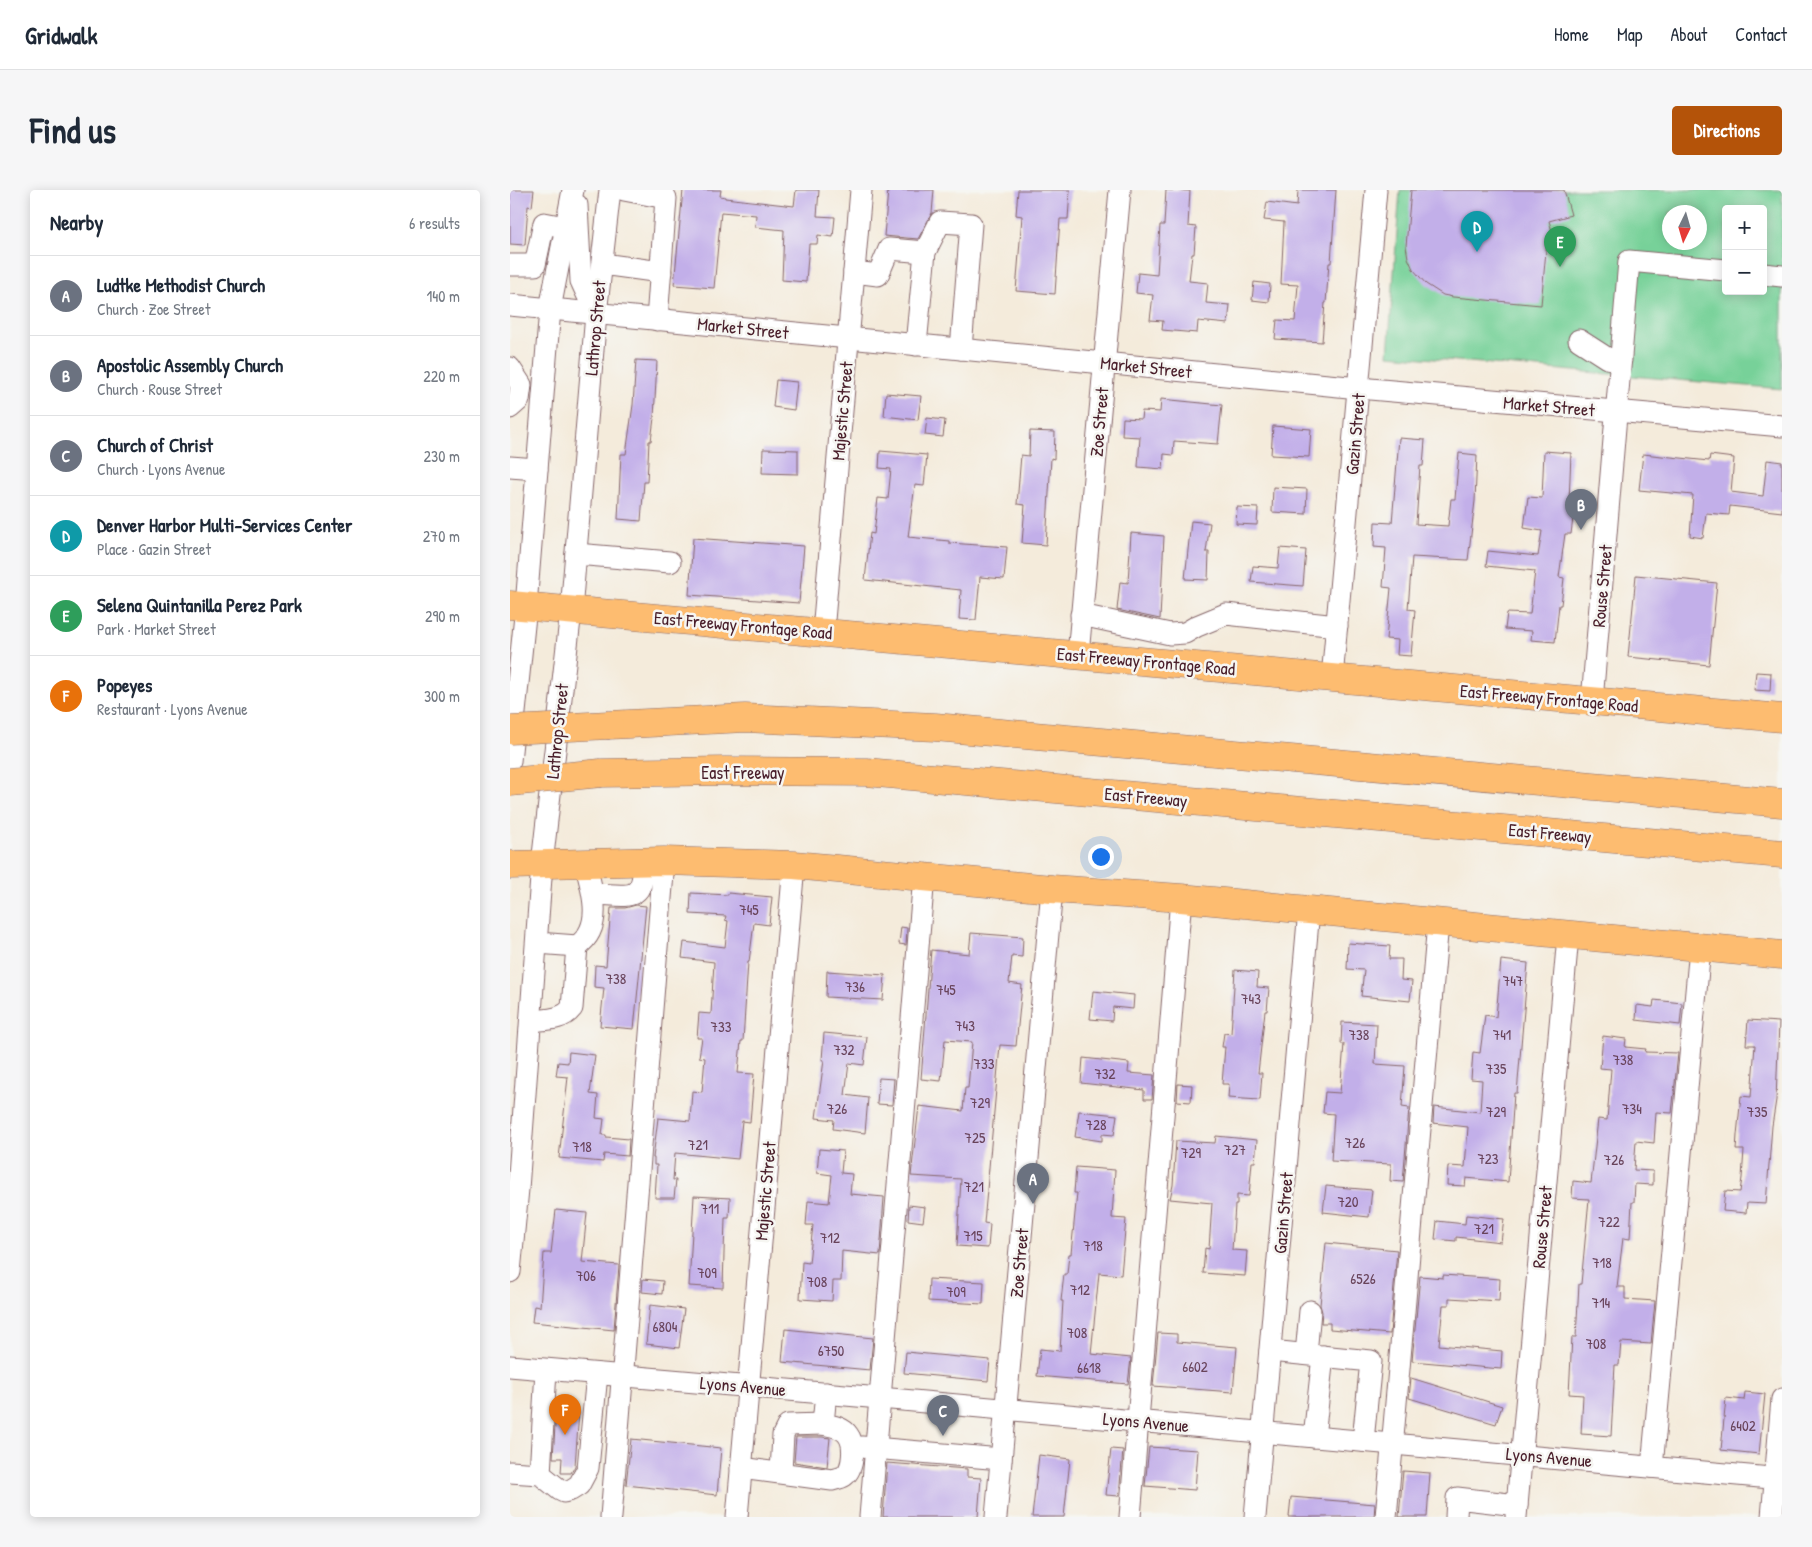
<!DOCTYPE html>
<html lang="en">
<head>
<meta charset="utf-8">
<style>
  :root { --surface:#fff; --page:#f6f6f7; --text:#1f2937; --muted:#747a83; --line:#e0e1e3; --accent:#b45309 }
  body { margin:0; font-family:"Patrick Hand",sans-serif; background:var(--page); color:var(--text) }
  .controls { position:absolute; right:15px; top:15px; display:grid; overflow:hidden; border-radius:5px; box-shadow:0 2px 12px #0003 }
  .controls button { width:45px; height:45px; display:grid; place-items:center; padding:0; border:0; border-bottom:1px solid var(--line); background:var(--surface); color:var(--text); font:25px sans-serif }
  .compass { position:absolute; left:1152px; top:15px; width:45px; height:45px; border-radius:50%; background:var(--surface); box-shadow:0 2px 12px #0003; rotate:185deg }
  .you { position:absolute; left:590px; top:666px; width:18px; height:18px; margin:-12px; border:4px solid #fff; border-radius:50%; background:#1a73e8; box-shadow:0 0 0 8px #1a73e833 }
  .badge { display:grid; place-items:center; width:32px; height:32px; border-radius:50%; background:var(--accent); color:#fff; font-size:16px; font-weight:700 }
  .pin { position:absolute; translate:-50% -41px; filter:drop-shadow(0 1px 2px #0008) }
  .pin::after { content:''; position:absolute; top:26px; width:18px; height:15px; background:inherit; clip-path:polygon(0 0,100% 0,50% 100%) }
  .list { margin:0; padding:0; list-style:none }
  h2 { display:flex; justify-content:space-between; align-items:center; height:65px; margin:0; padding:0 20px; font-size:21px }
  h2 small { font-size:16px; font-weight:400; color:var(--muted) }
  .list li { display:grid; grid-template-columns:32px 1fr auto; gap:15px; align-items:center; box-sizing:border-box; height:80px; padding:0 20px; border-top:1px solid var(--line) }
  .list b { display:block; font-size:19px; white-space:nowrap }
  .list p { margin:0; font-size:16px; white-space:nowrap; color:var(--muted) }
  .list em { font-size:16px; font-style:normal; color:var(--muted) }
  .map { position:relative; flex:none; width:1272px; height:1327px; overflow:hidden; border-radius:5px }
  header { display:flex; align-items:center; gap:30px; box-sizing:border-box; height:70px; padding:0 25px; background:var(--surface); border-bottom:1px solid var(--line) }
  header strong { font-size:24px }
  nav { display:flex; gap:28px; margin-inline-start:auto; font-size:18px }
  .intro { display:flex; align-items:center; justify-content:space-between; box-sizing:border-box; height:120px; padding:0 30px }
  h1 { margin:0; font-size:35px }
  .button { padding:12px 22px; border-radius:5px; background:var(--accent); color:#fff; font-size:18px; font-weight:700 }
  main { display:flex; gap:30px; padding:0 30px }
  aside { flex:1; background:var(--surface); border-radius:5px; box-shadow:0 2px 12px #0003 }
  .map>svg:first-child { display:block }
  .green { fill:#77d199; stroke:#607862; fill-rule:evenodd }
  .building { fill:#c2afe9 }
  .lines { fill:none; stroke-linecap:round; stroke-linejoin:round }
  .minor-casing { stroke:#866669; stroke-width:23 }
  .major-casing { stroke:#866669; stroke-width:29 }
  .highway-casing { stroke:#866669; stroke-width:29 }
  .minor { stroke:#fff; stroke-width:21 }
  .major { stroke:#fdbc6f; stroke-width:28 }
  .highway { stroke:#fdbc6f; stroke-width:28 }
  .highway-bridge-casing { stroke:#866669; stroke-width:29; stroke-linecap:butt }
  .highway-bridge { stroke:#fdbc6f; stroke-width:28 }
  .labels { text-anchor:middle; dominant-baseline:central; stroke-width:5; stroke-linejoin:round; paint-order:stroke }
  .number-label { font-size:15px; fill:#68435a }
  .street-label { font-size:18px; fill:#4a1f2b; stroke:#f6f6f2 }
</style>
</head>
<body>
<header>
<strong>Gridwalk</strong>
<nav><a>Home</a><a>Map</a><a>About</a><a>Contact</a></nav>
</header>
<div class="intro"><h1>Find us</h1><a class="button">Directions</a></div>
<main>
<aside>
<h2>Nearby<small>6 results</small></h2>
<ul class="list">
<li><span class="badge" style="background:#6b7280">A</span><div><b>Ludtke Methodist Church</b><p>Church · Zoe Street</p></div><em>140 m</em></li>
<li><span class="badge" style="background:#6b7280">B</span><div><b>Apostolic Assembly Church</b><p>Church · Rouse Street</p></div><em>220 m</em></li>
<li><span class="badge" style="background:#6b7280">C</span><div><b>Church of Christ</b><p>Church · Lyons Avenue</p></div><em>230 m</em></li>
<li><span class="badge" style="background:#0f9aa8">D</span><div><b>Denver Harbor Multi-Services Center</b><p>Place · Gazin Street</p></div><em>270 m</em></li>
<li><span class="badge" style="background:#2e9e5b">E</span><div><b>Selena Quintanilla Perez Park</b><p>Park · Market Street</p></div><em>290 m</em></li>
<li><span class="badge" style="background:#e8710a">F</span><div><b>Popeyes</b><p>Restaurant · Lyons Avenue</p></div><em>300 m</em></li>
</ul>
</aside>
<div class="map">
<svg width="1272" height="1327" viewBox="0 0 1272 1327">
  <rect width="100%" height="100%" fill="#f6f6f2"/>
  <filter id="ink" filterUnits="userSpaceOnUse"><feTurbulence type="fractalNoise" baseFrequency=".02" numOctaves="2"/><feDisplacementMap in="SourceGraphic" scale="10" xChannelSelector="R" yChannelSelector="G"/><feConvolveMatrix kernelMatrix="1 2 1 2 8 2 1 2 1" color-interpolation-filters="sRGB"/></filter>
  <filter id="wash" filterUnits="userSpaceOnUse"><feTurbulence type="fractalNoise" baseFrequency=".0096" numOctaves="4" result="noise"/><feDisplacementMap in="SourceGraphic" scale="20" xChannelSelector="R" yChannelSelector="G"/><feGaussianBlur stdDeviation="1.12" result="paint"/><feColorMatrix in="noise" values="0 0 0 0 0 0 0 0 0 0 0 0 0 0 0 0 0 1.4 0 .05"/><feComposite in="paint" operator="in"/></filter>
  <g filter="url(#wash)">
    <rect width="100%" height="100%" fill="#f4ebdb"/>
    <path class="green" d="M 890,0 L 1272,0 L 1272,199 L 878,165 ZM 1216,19 L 1253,19 L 1253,101 L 1216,101 ZM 1160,22 L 1190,22 L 1190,52 L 1160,52 Z"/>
    <g id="blocks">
      <g class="building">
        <polygon points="0,0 24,0 22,17 18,16 15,55 0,54"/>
        <polygon points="173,0 211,0 210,6 215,7 215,8 284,16 286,0 309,0 307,26 325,27 323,47 308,45 307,54 299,54 296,92 272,90 274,40 245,37 246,25 211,22 204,98 164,95"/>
        <polygon points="378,0 424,0 422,23 408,49 374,46"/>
        <polygon points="508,0 560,0 558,29 550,29 545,104 506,101 512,26 506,25"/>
        <polygon points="656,0 680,1 678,36 686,37 684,64 682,64 679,91 698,93 696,113 720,115 718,134 688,131 687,143 652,140 653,131 640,130 643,105 626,103 628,83 647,85 650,35 654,35"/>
        <polygon points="788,0 826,0 821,73 819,73 816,113 815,113 812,152 765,149 767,130 785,131 788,95 771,94 774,32 754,30 757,12 787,16"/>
        <polygon points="901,0 1054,0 1061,25 1039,31 1044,48 1037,50 1031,115 943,107 933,105 916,94 903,79 898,68 896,56"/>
        <polygon points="744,92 760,94 759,112 742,110"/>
        <polygon points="126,170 147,171 144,228 141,251 139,251 137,292 134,292 131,331 108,329 111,264 116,264 123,215"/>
        <polygon points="266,190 287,192 284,220 263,217"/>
        <polygon points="376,203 411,206 408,230 374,226"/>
        <polygon points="651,209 712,215 708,254 664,251 663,265 654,264 653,279 628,277 630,247 612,246 613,228 631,229 632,221 650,222"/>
        <polygon points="417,228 435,230 433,247 415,245"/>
        <polygon points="763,236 801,239 799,267 761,265"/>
        <polygon points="520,241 545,242 544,269 541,268 536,355 512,353 515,315 507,314 511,265 519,266"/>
        <polygon points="889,248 915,250 913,276 910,276 906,334 938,336 941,309 945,309 949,263 967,265 965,311 958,370 902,367 898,419 905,420 901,466 887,465 888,450 876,449 881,398 873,397 876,358 864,357 865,332 882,333"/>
        <polygon points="253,259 288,260 288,284 252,283"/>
        <polygon points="370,261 417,265 414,296 405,295 398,347 439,351 439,353 497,357 494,389 470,387 466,430 449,429 451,400 355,390 360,343 364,344 368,308 378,309 381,279 369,278"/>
        <polygon points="1034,261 1061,263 1059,312 1065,313 1061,344 1055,344 1049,387 1054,388 1051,415 1049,415 1045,452 1021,450 1022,441 995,439 997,423 1020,424 1025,381 976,376 978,361 1028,366 1032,341 1014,338 1018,307 1032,308"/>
        <polygon points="1133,264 1199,271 1200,265 1224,268 1221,302 1253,306 1257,270 1272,272 1272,322 1220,316 1219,325 1196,323 1193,348 1180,346 1183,305 1129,300"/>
        <polygon points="763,297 797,299 796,324 762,322"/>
        <polygon points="727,317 748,318 747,335 726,334"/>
        <polygon points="681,331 700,333 696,362 699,362 698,390 675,389"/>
        <polygon points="621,343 654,346 650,429 607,420 610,392 618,393"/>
        <polygon points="183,348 294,356 289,413 179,405"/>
        <polygon points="770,358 796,360 793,396 741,392 743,376 768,378"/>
        <polygon points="1126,385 1207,393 1199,475 1118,467"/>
        <polygon points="1246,482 1261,483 1260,501 1244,500"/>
        <polygon points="181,703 218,705 218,703 262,707 259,735 244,733 239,772 238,772 233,851 231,851 228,883 244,884 240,932 232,931 228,969 165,963 163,990 166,990 164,1008 145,1008 147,975 144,975 144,968 143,968 148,928 180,931 182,901 192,902 195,868 189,867 192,848 187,848 189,823 201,824 204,772 172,768 174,752 215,757 218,731 215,730 216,726 180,724"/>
        <polygon points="126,715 136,716 124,839 90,836 94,798 84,797 85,775 96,776 101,718 115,718"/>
        <polygon points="391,737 397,738 396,755 389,754"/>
        <polygon points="461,743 513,747 512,767 502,766 499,793 512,795 506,856 490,855 474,1033 480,1034 478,1058 447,1056 451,989 401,986 409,916 453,921 455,898 458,898 462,852 435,850 431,891 411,889 421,760 459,764"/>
        <polygon points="838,753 880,756 879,769 892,769 891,790 902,791 900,811 851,806 854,780 837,779"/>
        <polygon points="991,770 1018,773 1007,903 1004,903 998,992 956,988 955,996 937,995 938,976 955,977 958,937 923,933 924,917 970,922 972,890 961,889 963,862 970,863 975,825 986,827"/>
        <polygon points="725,780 748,782 747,797 759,798 757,821 755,821 748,883 752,883 750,910 718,908 719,894 712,894 715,857 712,857 714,843 721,844"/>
        <polygon points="317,781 375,785 373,810 316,807"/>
        <polygon points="583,801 624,805 623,819 603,817 602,831 580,829"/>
        <polygon points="1144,810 1172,813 1170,835 1126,830 1127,815 1143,817"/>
        <polygon points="1238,830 1269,832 1266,910 1262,936 1256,1014 1237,1013 1236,1023 1213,1021 1215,1001 1230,1002 1232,988 1234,960 1226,960 1227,945 1231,906 1241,907 1245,855 1236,855"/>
        <polygon points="832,832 867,834 865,874 895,876 892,917 899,918 893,992 880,991 881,974 821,971 824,924 813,923 815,902 830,903 834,854 831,854"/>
        <polygon points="314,843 357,847 354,875 339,873 335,905 358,908 355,943 323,939 324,930 306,928 314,870 312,870"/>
        <polygon points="1093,846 1116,849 1115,857 1136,859 1135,862 1168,863 1162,923 1146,922 1144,953 1126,951 1124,980 1143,981 1143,995 1125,994 1124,1012 1122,1012 1120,1049 1113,1048 1107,1097 1115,1097 1115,1109 1145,1111 1141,1154 1111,1152 1109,1175 1105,1175 1101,1246 1071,1244 1073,1205 1059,1204 1062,1147 1066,1147 1069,1094 1071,1094 1079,1009 1062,1008 1063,991 1081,993 1088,929 1097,930 1101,879 1090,878"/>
        <polygon points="59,862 85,865 80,904 88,905 86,928 94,929 92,945 96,945 96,947 119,949 118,966 94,964 93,972 49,968 58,887 46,886 48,872 58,873"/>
        <polygon points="573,868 619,873 618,883 644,885 642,909 634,909 634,900 571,893"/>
        <polygon points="369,888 384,889 382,915 367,914"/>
        <polygon points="668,894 682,895 681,912 667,911"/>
        <polygon points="569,921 607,925 604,945 592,944 592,951 565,947"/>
        <polygon points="706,946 747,950 745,972 742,972 739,1006 727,1005 727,1015 725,1015 722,1060 737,1061 735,1086 693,1083 695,1058 699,1059 702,1013 660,1009 663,995 666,951 705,953"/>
        <polygon points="309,959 333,961 331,983 342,984 340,1004 374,1007 370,1065 332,1061 331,1091 323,1091 322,1111 290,1109 292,1072 299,1073 303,1035 296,1035 298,1011 319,1013 322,985 307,983"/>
        <polygon points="566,977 605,980 602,1028 616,1029 611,1085 589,1083 581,1164 621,1168 618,1194 527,1186 530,1159 550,1161 553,1111 551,1111 554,1084 557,1084 559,1064 561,1064 567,1003 564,1003"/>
        <polygon points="816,996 862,1000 859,1027 813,1022"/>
        <polygon points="184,1006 220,1008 219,1028 215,1028 213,1098 179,1096"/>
        <polygon points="399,1015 415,1017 413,1032 398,1030"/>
        <polygon points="46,1020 77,1023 72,1072 109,1075 104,1140 22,1132 24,1116 30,1117 34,1063 41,1063"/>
        <polygon points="956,1025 994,1029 991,1052 946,1047 946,1051 925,1049 927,1031 955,1034"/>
        <polygon points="816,1053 887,1060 880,1144 820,1139 820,1133 811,1133 812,1122 810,1115"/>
        <polygon points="933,1085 990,1089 989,1111 939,1108 939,1115 933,1115 929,1155 992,1161 991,1179 902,1171 910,1086 933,1088"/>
        <polygon points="133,1089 153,1091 152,1104 132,1102"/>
        <polygon points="419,1089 474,1092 473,1114 418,1111"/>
        <polygon points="140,1115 174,1119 169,1158 136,1154"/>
        <polygon points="275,1139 363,1148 360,1180 272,1172"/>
        <polygon points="648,1143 667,1144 667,1152 727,1157 723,1202 643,1196"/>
        <polygon points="396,1162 480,1170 478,1191 394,1183"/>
        <polygon points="901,1188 992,1216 986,1234 899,1208"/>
        <polygon points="1235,1202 1255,1204 1249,1264 1211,1260 1216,1208 1234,1210"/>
        <polygon points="46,1220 69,1222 65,1276 61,1283 51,1283 52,1268 43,1268"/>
        <polygon points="286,1247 312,1247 320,1248 317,1277 284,1272"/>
        <polygon points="121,1249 211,1258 207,1305 116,1295"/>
        <polygon points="639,1257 688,1260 685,1300 635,1296"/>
        <polygon points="601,1259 613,1260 609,1306 596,1305"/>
        <polygon points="529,1265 560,1269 554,1327 522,1327"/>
        <polygon points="377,1273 457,1279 457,1287 471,1288 468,1327 373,1327"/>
        <polygon points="893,1281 920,1283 917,1327 889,1327"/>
        <polygon points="781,1307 865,1314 864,1327 779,1327"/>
      </g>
    </g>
  </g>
  <g filter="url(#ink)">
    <use href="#blocks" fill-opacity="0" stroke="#866669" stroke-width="1"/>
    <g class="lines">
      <g class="minor-casing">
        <g id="minor">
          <polyline points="114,0 156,8 147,130"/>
          <polyline points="67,15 71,91 86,124"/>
          <polyline points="92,74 151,82"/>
          <polyline points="0,75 25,75 34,33 55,37"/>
          <polyline points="344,82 368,85 379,59 415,62"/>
          <polyline points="1253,84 1272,86"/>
          <polyline points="0,115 849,198 1272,236"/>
          <polyline points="1069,150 1097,168 1111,170"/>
          <polyline points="406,155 415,62 430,32 461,34 451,159"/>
          <polyline points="0,178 11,195 9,210 0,218"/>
          <polyline points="0,277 27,279"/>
          <polyline points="66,364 160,372"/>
          <polyline points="571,425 660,444 675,443 687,436 716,424 827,436"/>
          <polyline points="313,442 351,0"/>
          <polyline points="568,465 610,0"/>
          <polyline points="822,488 866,0"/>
          <polyline points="1082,511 1119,71 1216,80"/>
          <polyline points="0,571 16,416 40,119 63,0"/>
          <path d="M 84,704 C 118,705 133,714 134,672"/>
          <polyline points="27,753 67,756"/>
          <path d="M 21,831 C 36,829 52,831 62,818 L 67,756 C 95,737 82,699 75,673"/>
          <polyline points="0,1082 8,999 32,674 61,421 86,124 100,0"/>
          <polyline points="760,1161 861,1171 853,1251"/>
          <polyline points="796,1164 800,1121"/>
          <polyline points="0,1176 370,1208 1272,1289"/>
          <polyline points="804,1247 813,1166"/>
          <polyline points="352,1257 491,1269"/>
          <polyline points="1142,1277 1190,758"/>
          <path d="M 231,1278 L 322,1290 C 326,1289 331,1288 334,1286 C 344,1279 345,1254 338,1245 C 333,1237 322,1236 313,1234 L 316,1203"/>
          <polyline points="0,1282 30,1284 50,1300 54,1302 61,1300 69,1295 78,1278 87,1184"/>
          <polyline points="271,1282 273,1245 278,1235 313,1234"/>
          <polyline points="30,1284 36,1180"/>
          <polyline points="101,1327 154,671"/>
          <polyline points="227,1327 284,675"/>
          <polyline points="360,1327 414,686"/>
          <polyline points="486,1327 542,699"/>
          <polyline points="620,1327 671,708"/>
          <polyline points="745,1327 799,720"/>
          <polyline points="876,1327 928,733"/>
          <polyline points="946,1327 947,1308 1007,1315"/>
          <polyline points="1006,1327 1058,746"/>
          <polyline points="1262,1327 1272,1209"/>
        </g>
      </g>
      <g class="major-casing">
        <g id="major">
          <polyline points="0,415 1272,528"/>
          <polyline points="0,675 154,671 284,675 542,699 671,708 799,720 1272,765"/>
        </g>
      </g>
      <g class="highway-casing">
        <g id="highway">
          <polyline points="99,535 235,528 425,537 1272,613"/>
          <polyline points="91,583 215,581 356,582 1272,664"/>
        </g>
      </g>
      <use href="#minor" class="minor"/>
      <use href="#major" class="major"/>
      <use href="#highway" class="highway"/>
      <g class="highway-bridge-casing">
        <g id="highway-bridge">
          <polyline points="0,540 99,535"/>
          <polyline points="0,592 91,583"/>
        </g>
      </g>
      <use href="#highway-bridge" class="highway-bridge"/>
    </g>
  </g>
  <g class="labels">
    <g class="number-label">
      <text x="239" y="719">745</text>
      <text x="106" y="788">738</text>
      <text x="1003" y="790">747</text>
      <text x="345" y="796">736</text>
      <text x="436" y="799">745</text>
      <text x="741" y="808">743</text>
      <text x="455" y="835">743</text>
      <text x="211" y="836">733</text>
      <text x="849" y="844">738</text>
      <text x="992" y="844">741</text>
      <text x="334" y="859">732</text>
      <text x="1113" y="869">738</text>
      <text x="474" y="873">733</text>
      <text x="986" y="878">735</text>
      <text x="595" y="883">732</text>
      <text x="470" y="912">729</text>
      <text x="327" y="918">726</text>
      <text x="1122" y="918">734</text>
      <text x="986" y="921">729</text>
      <text x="1247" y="921">735</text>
      <text x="586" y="934">728</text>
      <text x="465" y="947">725</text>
      <text x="845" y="952">726</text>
      <text x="188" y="954">721</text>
      <text x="72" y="956">718</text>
      <text x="725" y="959">727</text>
      <text x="681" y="962">729</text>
      <text x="978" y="968">723</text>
      <text x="1104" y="969">726</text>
      <text x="464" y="996">721</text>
      <text x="838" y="1011">720</text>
      <text x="200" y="1018">711</text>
      <text x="1099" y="1031">722</text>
      <text x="974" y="1038">721</text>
      <text x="463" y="1045">715</text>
      <text x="320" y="1047">712</text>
      <text x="583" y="1055">718</text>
      <text x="1092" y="1072">718</text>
      <text x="197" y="1082">709</text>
      <text x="76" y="1085">706</text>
      <text x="853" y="1088">6526</text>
      <text x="307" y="1091">708</text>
      <text x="570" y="1099">712</text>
      <text x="446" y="1101">709</text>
      <text x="1091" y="1112">714</text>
      <text x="155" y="1136">6804</text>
      <text x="567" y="1142">708</text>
      <text x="1086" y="1153">708</text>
      <text x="321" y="1160">6750</text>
      <text x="685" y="1176">6602</text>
      <text x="579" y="1177">6618</text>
      <text x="1233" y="1235">6402</text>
    </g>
    <g class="street-label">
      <text transform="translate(85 138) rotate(-85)">Lathrop Street</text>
      <text transform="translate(233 138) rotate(6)">Market Street</text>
      <text transform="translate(636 177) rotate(6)">Market Street</text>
      <text transform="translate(1039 216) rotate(5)">Market Street</text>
      <text transform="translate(332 221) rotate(-85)">Majestic Street</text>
      <text transform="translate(589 232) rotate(-85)">Zoe Street</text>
      <text transform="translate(845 244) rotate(-85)">Gazin Street</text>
      <text transform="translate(1092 396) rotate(-85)">Rouse Street</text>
      <text transform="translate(233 435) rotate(5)">East Freeway Frontage Road</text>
      <text transform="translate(636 471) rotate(5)">East Freeway Frontage Road</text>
      <text transform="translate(1039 508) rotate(5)">East Freeway Frontage Road</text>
      <text transform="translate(47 541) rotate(-84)">Lathrop Street</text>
      <text x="233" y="582">East Freeway</text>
      <text transform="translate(636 607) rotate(5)">East Freeway</text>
      <text transform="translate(1040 643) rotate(5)">East Freeway</text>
      <text transform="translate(255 1001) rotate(-85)">Majestic Street</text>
      <text transform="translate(773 1023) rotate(-85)">Gazin Street</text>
      <text transform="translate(1032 1037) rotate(-85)">Rouse Street</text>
      <text transform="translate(509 1073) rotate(-85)">Zoe Street</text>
      <text transform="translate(233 1196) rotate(5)">Lyons Avenue</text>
      <text transform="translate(636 1232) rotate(5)">Lyons Avenue</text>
      <text transform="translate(1039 1267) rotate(5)">Lyons Avenue</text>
    </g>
  </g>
</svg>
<div class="controls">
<button>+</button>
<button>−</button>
</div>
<svg class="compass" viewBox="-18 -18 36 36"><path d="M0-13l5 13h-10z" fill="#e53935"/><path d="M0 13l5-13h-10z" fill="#747a83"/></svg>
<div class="you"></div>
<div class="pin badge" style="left:523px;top:1014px;background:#6b7280">A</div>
<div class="pin badge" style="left:1071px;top:340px;background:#6b7280">B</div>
<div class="pin badge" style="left:433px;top:1246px;background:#6b7280">C</div>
<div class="pin badge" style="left:967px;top:62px;background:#0f9aa8">D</div>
<div class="pin badge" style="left:1050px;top:77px;background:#2e9e5b">E</div>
<div class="pin badge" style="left:55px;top:1245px;background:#e8710a">F</div>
</div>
</main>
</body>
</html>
